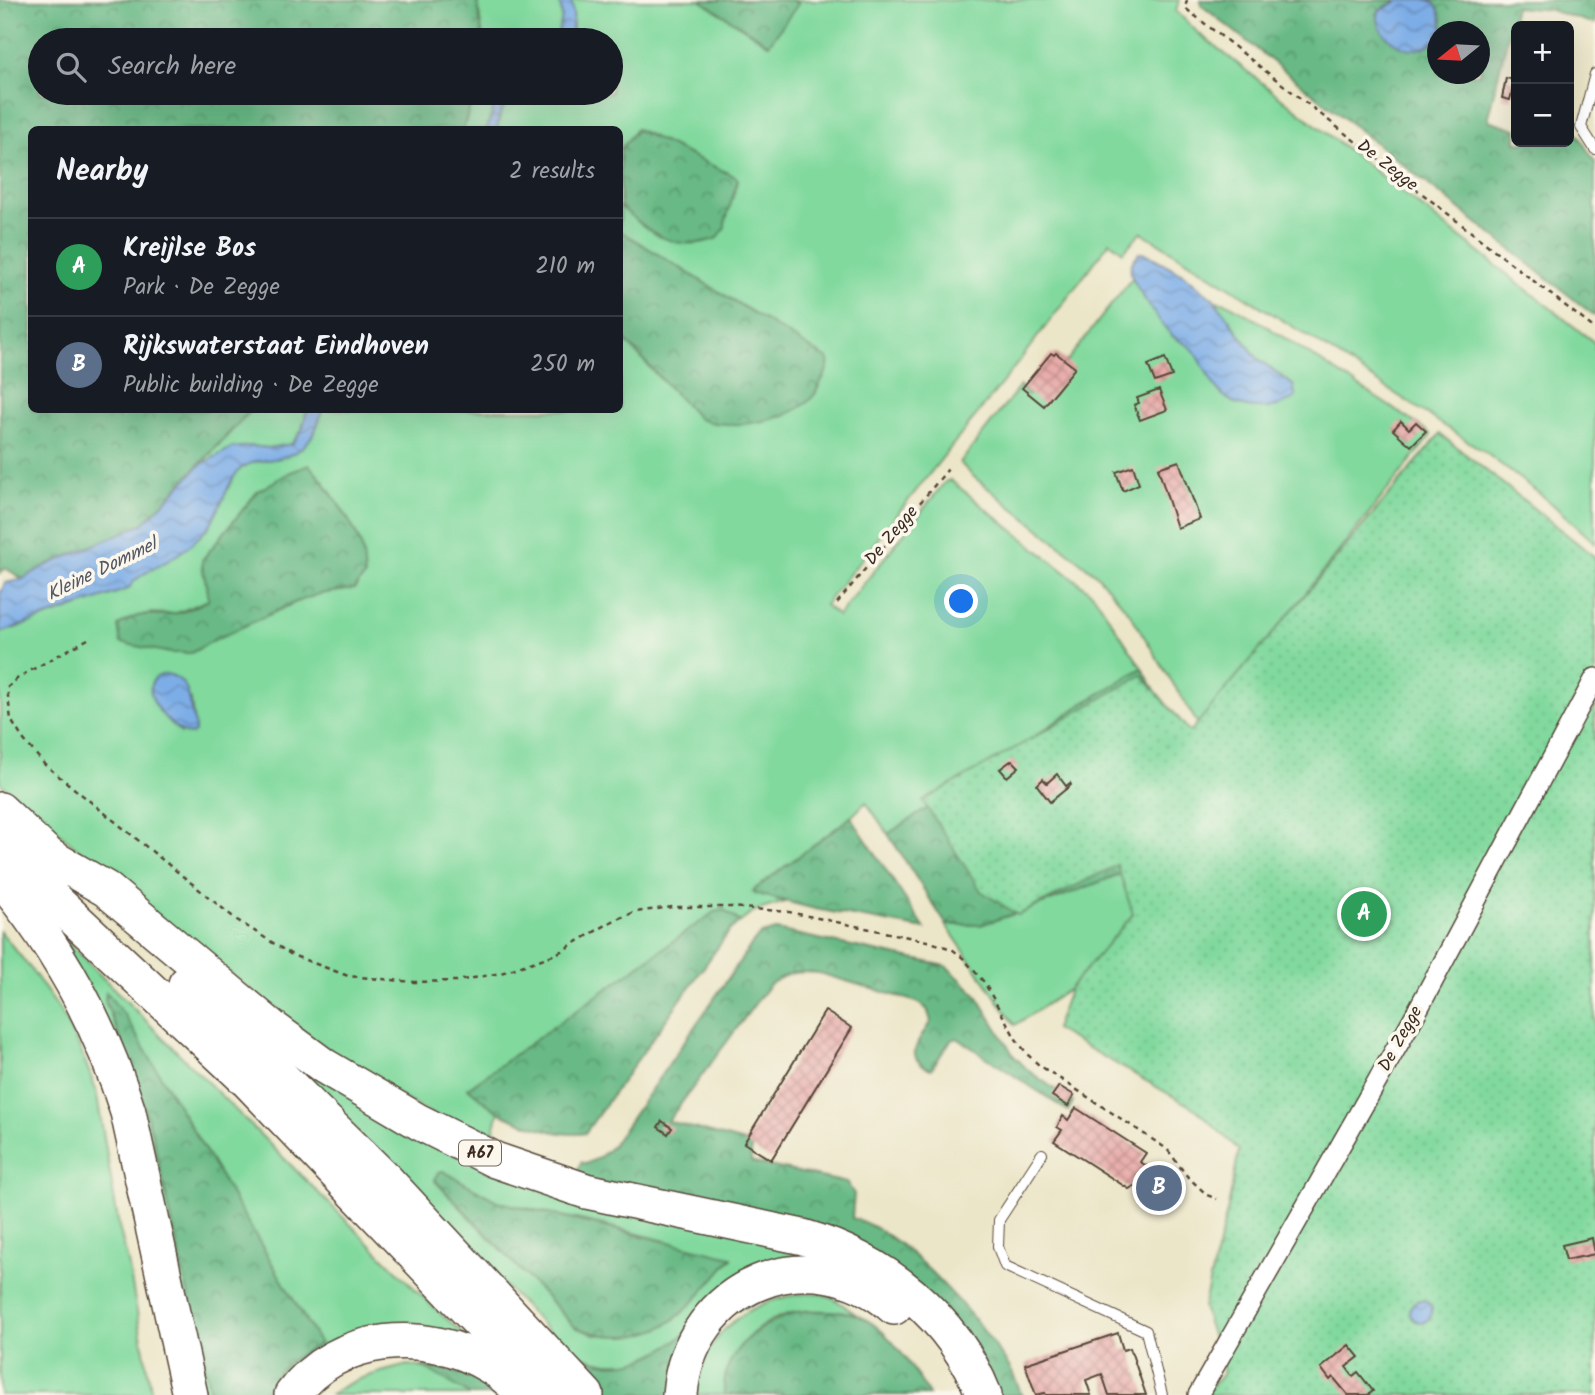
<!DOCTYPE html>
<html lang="en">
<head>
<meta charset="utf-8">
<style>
  :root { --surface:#171b24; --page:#20242c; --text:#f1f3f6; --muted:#9ea1a6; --line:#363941; --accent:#d690ce }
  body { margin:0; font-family:Kalam,sans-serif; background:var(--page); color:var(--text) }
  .controls { position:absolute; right:21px; top:21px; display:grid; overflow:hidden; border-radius:10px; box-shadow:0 7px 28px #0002 }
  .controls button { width:63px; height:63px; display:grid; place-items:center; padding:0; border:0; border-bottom:2px solid var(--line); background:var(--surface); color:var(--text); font:35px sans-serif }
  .compass { position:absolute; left:1427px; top:21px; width:63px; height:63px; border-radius:50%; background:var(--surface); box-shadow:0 7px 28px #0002; rotate:252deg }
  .you { position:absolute; left:962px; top:602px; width:24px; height:24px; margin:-18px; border:5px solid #fff; border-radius:50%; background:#1a73e8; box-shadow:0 0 0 10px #1a73e833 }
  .badge { display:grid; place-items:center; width:46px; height:46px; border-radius:50%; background:var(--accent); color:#fff; font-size:23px; font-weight:700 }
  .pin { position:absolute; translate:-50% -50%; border:4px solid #fff; box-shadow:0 2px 7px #0006 }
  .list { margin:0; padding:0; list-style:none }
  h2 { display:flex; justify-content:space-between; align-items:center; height:91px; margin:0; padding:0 28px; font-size:30px }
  h2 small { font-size:23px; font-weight:400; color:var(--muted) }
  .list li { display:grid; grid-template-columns:46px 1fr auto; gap:21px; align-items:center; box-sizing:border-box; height:98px; padding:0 28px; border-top:2px solid var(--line) }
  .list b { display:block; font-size:26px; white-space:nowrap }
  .list p { margin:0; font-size:23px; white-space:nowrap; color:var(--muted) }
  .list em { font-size:23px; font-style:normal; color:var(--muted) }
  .icon { flex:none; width:38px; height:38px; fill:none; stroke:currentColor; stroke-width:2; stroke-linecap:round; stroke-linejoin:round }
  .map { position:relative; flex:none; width:1595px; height:1395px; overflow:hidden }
  .search { position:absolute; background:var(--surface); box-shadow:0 7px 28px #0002; left:28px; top:28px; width:595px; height:77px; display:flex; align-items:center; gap:18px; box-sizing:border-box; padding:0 24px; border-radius:38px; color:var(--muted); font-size:26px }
  .panel { position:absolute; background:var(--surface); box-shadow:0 7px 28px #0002; left:28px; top:126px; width:595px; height:287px; border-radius:10px }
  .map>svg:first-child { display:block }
  .grass { fill:#81d99e; stroke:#5e825e; stroke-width:2; fill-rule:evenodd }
  .forest { fill:url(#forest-crowns); stroke:#527252; stroke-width:2 }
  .park { fill:url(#park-dots); stroke:#5e825e; stroke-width:2 }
  .water { fill:url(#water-waves); stroke:#5c6c82; stroke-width:2 }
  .building { fill:url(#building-cross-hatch) }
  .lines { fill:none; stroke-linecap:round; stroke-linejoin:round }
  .lane-casing { stroke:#564638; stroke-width:12 }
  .street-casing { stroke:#564638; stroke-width:22 }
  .highway-casing { stroke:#564638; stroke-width:38 }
  .path { stroke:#564638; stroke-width:2.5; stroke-dasharray:5 5; stroke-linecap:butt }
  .lane { stroke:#fff; stroke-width:10 }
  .street { stroke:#fff; stroke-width:19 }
  .highway { stroke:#fff; stroke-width:35 }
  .labels { text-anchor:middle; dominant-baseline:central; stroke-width:7; stroke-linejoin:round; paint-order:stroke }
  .shield { fill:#fbf7ec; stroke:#75685c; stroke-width:2 }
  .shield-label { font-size:16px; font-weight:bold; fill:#3b2a1e }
  .street-label { font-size:18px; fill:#3b2a1e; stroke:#fbf7ec }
  .water-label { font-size:19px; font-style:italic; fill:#525864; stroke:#fbf7ec }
</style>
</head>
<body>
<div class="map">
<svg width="1595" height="1395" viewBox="0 0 1595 1395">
  <defs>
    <pattern id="forest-crowns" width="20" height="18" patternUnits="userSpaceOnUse" patternTransform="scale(1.75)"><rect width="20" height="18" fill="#68b985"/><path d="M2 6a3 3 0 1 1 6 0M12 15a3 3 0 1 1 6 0" fill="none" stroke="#57976c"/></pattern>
    <pattern id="park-dots" width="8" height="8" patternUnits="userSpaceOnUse" patternTransform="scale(1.75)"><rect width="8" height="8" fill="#81d99e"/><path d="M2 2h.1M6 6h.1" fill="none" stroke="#70ba88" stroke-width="1.8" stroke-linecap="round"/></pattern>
    <pattern id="water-waves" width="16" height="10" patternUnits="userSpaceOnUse" patternTransform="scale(1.75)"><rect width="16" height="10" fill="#7dade7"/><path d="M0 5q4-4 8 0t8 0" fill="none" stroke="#688dbb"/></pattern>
    <pattern id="building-cross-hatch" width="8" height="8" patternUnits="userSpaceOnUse" patternTransform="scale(1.75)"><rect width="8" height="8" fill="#e8aba9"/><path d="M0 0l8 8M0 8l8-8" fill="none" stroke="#bd8b89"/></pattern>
  </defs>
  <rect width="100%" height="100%" fill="#fbf7ec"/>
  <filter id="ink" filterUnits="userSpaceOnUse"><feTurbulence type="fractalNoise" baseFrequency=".0143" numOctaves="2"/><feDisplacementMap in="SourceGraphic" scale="14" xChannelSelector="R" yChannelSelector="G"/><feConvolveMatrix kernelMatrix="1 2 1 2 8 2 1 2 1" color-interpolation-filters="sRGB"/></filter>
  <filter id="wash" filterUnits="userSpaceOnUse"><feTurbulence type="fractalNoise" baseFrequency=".00686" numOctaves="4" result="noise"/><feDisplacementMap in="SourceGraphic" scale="28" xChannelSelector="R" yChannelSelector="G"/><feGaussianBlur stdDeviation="1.57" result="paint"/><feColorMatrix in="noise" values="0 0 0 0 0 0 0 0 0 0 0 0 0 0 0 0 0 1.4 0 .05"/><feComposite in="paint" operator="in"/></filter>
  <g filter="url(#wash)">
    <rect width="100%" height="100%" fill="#ece6c9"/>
    <g class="grass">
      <polygon points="477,0 560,0 562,18 558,38 556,40 483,40"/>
      <path d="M 571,0 L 700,0 L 768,44 L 798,3 L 792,0 L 1179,0 L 1176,11 L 1197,32 L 1595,343 L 1595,543 L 1549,501 L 1486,453 L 1303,333 L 1141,232 L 1123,252 L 1110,242 L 1010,373 L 825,605 L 838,616 L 945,482 L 950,480 L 1094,595 L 1142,668 L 1076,708 L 980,774 L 888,834 L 866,802 L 851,817 L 753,891 L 785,902 L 755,911 L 740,922 L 724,910 L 468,1088 L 499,1112 L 489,1147 L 347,1066 L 167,924 L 0,783 L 0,633 L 128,589 L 136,578 L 169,560 L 208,528 L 236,473 L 244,466 L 257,461 L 280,458 L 319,422 L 322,410 L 620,410 L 620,335 L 663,382 L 809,398 L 814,395 L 817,388 L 754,313 L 620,231 L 620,206 L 659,237 L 724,223 L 738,181 L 637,129 L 620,151 L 620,130 L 497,129 L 500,114 L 511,93 L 611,93 L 611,40 L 568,40 L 573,29 ZM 309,466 L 324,482 L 336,503 L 296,602 L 216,639 L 191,653 L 121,642 L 150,613 L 174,614 L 208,600 C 209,586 202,574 202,560 L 258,491 L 291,472 ZM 191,700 L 193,716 L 181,733 L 170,721 Z"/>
      <polygon points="474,93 498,93 487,129 463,130"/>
      <polygon points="1133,277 1172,336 1194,349 1221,394 1239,404 1293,385 1257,358 1216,301 1227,303 1260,322 1423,428 1431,435 1263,647 1198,724 1129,612 1096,574 974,477 960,463 1020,386 1028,395 1059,357 1066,362"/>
      <polygon points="251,410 307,410 302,430 292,444 268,448 250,446 200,465"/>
      <polygon points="1127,871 1141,911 1086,978 1015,1025 946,925 980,925 1029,909"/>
      <path d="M 28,903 L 433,1307 L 486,1353 L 397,1336 L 287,1395 L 263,1395 C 277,1369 294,1357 320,1344 L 105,1001 L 127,1055 L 152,1133 L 211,1395 L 195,1395 L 135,1119 Z"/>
      <polygon points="0,931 31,969 61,1012 81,1051 96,1090 119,1227 128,1262 152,1395 0,1395"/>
      <path d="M 289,1064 L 311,1067 L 362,1100 L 817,1257 L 827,1272 L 693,1329 L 666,1348 L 639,1362 L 610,1364 L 580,1356 L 567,1350 ZM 443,1171 L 499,1202 L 604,1225 L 732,1258 L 676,1318 L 651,1331 L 595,1335 L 575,1327 L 435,1181 L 435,1177 Z"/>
      <path d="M 818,1293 L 833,1298 L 857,1315 C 840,1312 820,1309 802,1311 C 761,1316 722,1352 724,1395 L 696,1395 C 702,1328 755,1295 818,1293 Z"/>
      <path d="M 408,1365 C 432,1367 450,1382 471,1395 L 330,1395 C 353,1378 380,1372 408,1365 Z"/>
    </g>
    <g class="forest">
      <polygon points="0,0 477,0 483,40 40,40 40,93 474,93 463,129 32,130 32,410 251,410 143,524 43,567 23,579 5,568 0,573"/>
      <polygon points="700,0 792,0 798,4 769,44"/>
      <path d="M 1201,0 L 1399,0 L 1384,7 L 1377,14 C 1381,22 1385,34 1391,39 C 1406,52 1423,50 1437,39 L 1438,74 L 1480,74 L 1480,32 L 1442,31 C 1444,19 1439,7 1430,0 L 1595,0 L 1595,24 L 1550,10 L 1515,7 L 1488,116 L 1488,120 L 1516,129 L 1516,142 L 1569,142 L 1569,133 L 1578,135 L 1595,162 L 1595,316 L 1201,5 Z"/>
      <path d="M 636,129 L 736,177 L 738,180 L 725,223 L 725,227 L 718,238 C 675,254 650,233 620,206 L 620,151 Z"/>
      <path d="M 620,231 L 828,359 C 830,369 824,375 820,384 C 818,387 817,391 815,394 C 795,422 729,431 699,419 L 620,335 Z"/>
      <path d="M 309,465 C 325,483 356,526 362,549 C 364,557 364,567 365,576 L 354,589 L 319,594 L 296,602 L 216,639 L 191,653 L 170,653 L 121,643 L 118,626 C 145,607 151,619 177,613 C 188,611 198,605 208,600 C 209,586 202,574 202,560 L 258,491 L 291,472 Z"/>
      <polygon points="1142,668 1158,695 951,842 957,856 1019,815 1202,843 1029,909 980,925 946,924 888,834 980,774 1076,708"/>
      <polygon points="851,817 925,929 815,909 754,893 755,889"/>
      <path d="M 724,910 L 740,922 L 731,929 L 585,1133 C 561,1138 521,1123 499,1112 C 488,1106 478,1096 468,1088 L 714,912 Z"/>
      <path d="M 776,930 L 946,966 L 976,994 L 1014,1056 L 1029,1071 L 1073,1102 L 1068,1111 L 957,1038 L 951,1040 L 931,1069 C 901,1058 920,1040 931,1021 L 927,1009 L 917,1002 L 819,973 C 795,971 788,972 769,985 L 668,1121 L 751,1144 L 751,1162 L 847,1183 L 854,1194 L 852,1218 C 905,1232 979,1320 1008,1365 C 1014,1374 1017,1385 1022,1395 L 989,1395 L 890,1272 L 575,1178 L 581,1162 L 586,1164 L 600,1157 L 612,1146 L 754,941 L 762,934 Z"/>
      <path d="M 106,992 L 125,1016 L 320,1344 C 293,1358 278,1367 263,1395 L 211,1395 L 152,1133 L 127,1055 L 105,1001 Z"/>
      <path d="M 443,1171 L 499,1202 L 732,1257 C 715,1277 698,1300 677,1317 C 649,1341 608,1340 575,1327 L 435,1180 L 438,1172 Z"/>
      <path d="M 803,1311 C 819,1312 842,1309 857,1315 C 889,1328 912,1367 929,1395 L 724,1395 C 722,1347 762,1321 803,1311 Z"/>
      <path d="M 693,1329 L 671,1395 L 610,1395 L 567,1350 C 621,1377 648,1361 693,1329 Z"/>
      <path d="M 422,1366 C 452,1371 478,1376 502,1395 L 471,1395 Z"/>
    </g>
    <polygon class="park" points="1440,434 1595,557 1595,1395 1205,1395 1224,1372 1203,1307 1228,1208 1239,1150 1197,1110 1055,1029 1070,988 1133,914 1117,865 1018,915 981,891 923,801 1142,675 1190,732"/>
    <g class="water">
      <path d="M 560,0 L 571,0 C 575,14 574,27 568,40 L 556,40 L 562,18 Z"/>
      <path d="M 1399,0 C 1408,0 1421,0 1429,0 C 1440,3 1443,22 1442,31 L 1438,32 L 1437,39 C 1433,42 1429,46 1423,48 C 1403,54 1372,33 1379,11 Z"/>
      <polygon points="498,93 511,93 500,114 497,129 487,129"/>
      <path d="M 1139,253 L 1145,253 L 1183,274 L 1214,299 L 1257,358 L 1293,385 L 1296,397 C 1276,412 1240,413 1221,393 C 1209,382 1204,364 1195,352 C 1190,344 1179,342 1173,336 C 1164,329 1133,284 1131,273 C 1129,265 1134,259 1139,253 Z"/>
      <path d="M 307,410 L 322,410 C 317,434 305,453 279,458 C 267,461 254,460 243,467 C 228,477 221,512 208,527 C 198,540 181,553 167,561 C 152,570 138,574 128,589 L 0,633 L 0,594 L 5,583 L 23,579 L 43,567 L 143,524 L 200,465 L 231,448 L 250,446 L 268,448 L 292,444 L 302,430 Z"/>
      <path d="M 166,674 C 185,677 189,692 191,709 C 192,717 196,724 195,732 L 191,735 C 171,733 127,681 166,674 Z"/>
      <circle cx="1421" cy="1311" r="11"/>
    </g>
    <g id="blocks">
      <g class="building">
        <polygon points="1506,78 1515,80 1510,100 1502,98"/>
        <polygon points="1051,353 1054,355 1056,353 1075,368 1044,406 1022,388"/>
        <polygon points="1165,358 1172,376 1155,382 1148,365"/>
        <polygon points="1159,390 1167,410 1140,420 1134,405 1139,403 1137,398"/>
        <polygon points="1401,421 1409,429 1416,422 1426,431 1411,446 1393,430"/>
        <polygon points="1179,461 1200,519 1177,528 1158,468"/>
        <polygon points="1133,466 1139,484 1123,491 1116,472"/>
        <polygon points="1012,760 1019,767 1007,777 1000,769"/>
        <polygon points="1057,774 1066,786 1070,783 1071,785 1050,802 1037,785 1043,779 1047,783"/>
        <polygon points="825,1011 852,1028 771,1160 744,1143"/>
        <polygon points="1059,1086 1074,1095 1068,1106 1052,1096"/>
        <polygon points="1076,1108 1146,1153 1140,1162 1179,1185 1180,1190 1168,1208 1134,1186 1129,1189 1054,1141 1062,1130 1057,1127 1063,1116 1068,1120"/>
        <polygon points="662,1121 672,1128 668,1134 658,1127"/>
        <polygon points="1592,1238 1595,1254 1566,1260 1562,1245"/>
        <polygon points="1118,1333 1123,1350 1130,1348 1146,1395 1109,1395 1102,1374 1086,1380 1091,1395 1046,1395 1045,1393 1036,1395 1025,1364"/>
        <polygon points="1349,1345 1359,1357 1346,1367 1353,1376 1358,1372 1373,1391 1368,1395 1348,1395 1333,1377 1330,1380 1321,1368"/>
      </g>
    </g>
  </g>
  <g filter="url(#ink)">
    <use href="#blocks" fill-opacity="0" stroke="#564638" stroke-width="2"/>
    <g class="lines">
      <g class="lane-casing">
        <g id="lane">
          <polyline points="1595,74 1581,127 1595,149"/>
          <polyline points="1042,1154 999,1220 998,1247 1005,1266 1146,1331 1162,1395"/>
        </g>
      </g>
      <g class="street-casing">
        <polyline id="street" points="1198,1395 1415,1015 1595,678"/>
      </g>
      <g class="highway-casing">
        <g id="highway">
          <polyline points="0,810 63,869"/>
          <polyline points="0,849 247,1080 549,1395"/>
          <path d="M 47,855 L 106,889 L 271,1027 L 324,1066 L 419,1122 L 495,1160 L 586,1191 L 803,1237 C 883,1260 953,1316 984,1395"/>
          <path d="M 0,878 C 59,948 101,1025 128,1112 L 190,1395"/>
          <polyline points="186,984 385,1179 586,1395"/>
          <path d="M 292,1395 C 336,1333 428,1327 490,1366 C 503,1373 513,1383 523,1393"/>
          <path d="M 680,1395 C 688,1285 811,1234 894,1307"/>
        </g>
      </g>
      <g class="path">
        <polyline points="1187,0 1185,8 1595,329"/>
        <polyline points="837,603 948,469"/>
        <polyline points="88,639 19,677 7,688 11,720 23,739 45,765 237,920 292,955 348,976 414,982 457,981 501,973 556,954 613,921 635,912 672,907 731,907 789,912 927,941 952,949 963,958 984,982 1016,1039 1028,1055 1039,1065 1167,1149 1187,1176 1207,1195 1217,1199"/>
      </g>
      <use href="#lane" class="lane"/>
      <use href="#street" class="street"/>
      <use href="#highway" class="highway"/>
    </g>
  </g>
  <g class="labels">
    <rect class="shield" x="459" y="1140.5" width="42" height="25" rx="5"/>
    <g class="shield-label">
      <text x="480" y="1153">A67</text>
    </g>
    <g class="street-label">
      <text transform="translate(1387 166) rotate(38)">De Zegge</text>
      <text transform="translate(892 536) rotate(-50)">De Zegge</text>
      <text transform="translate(1401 1039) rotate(-61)">De Zegge</text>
    </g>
    <g class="water-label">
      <text transform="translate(102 570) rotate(-26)">Kleine Dommel</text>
    </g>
  </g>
</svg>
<div class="controls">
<button>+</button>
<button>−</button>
</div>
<svg class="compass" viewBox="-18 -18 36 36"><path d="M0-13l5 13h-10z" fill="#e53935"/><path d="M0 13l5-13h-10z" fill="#9ea1a6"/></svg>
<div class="you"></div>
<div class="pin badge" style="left:1364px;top:914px;background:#2e9e5b">A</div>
<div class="pin badge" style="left:1159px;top:1188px;background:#5c6f8a">B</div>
<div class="search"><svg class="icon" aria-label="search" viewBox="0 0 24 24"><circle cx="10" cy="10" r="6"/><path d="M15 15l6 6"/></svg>Search here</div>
<section class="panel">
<h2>Nearby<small>2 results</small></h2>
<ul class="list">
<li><span class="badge" style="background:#2e9e5b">A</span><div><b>Kreijlse Bos</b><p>Park · De Zegge</p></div><em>210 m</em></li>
<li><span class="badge" style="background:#5c6f8a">B</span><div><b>Rijkswaterstaat Eindhoven</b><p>Public building · De Zegge</p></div><em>250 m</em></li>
</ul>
</section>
</div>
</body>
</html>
